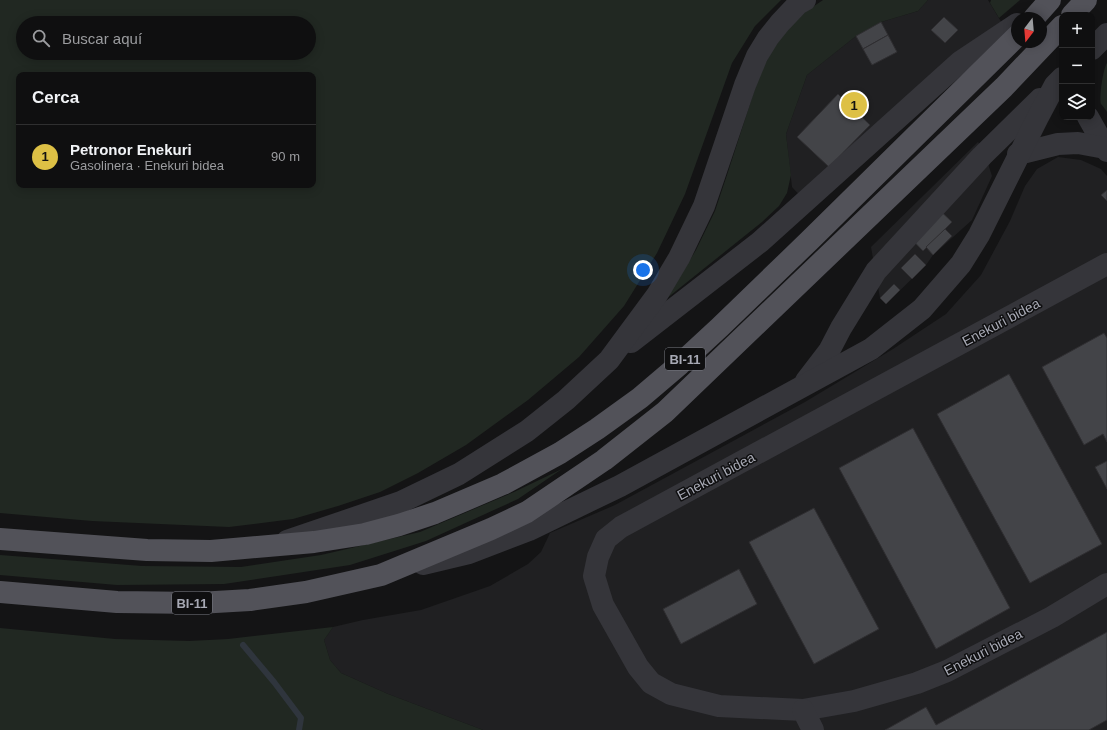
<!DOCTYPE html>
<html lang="es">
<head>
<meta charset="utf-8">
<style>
  :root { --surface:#0f0f10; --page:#1d1d1e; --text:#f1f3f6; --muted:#9b9c9f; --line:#2f2f30; --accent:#ddc045 }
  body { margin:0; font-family:Arial,sans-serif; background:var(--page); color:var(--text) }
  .controls { position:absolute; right:12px; top:12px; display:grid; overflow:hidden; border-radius:8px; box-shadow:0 2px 10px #0003 }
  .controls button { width:36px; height:36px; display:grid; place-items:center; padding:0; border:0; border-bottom:1px solid var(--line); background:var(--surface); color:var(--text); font:20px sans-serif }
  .compass { position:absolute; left:1011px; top:12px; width:36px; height:36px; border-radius:50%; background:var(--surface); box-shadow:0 2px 10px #0003; rotate:196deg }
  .you { position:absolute; left:643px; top:270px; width:14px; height:14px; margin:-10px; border:3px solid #fff; border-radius:50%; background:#1a73e8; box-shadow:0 0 0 6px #1a73e833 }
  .badge { display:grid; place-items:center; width:26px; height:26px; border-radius:50%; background:var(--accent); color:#111; font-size:13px; font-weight:700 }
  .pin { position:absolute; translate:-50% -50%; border:2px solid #fff; box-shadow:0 1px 4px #0006 }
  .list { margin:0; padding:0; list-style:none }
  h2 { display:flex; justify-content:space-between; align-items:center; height:52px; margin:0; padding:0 16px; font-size:17px }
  h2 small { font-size:13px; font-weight:400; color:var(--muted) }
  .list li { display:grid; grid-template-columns:26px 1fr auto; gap:12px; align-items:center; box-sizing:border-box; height:64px; padding:0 16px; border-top:1px solid var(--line) }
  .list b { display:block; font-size:15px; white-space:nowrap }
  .list p { margin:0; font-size:13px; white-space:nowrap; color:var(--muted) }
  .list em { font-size:13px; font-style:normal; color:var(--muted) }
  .icon { flex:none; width:22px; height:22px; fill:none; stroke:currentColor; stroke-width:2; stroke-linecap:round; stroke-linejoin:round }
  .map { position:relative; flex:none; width:1107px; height:730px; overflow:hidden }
  .search { position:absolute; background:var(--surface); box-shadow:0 2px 10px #0003; left:16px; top:16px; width:300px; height:44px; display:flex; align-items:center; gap:10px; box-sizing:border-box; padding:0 14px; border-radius:22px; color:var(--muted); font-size:15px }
  .panel { position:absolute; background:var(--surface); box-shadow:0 2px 10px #0003; left:16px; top:72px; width:300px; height:116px; border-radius:8px }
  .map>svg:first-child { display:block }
  .built { fill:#202022 }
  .green { fill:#212822; fill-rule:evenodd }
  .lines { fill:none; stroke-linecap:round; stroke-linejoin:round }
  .stream { stroke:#2f353d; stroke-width:6 }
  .building { fill:#434448; stroke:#2f2e31 }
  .minor { stroke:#35353a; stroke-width:22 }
  .major { stroke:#525259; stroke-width:22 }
  .labels { text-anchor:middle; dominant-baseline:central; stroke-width:3; stroke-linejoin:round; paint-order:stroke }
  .shield { fill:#0f0f10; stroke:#797b83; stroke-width:1 }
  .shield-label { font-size:13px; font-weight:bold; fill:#a7a9b4 }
  .street-label { font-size:14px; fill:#a7a9b4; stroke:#0f0f10 }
</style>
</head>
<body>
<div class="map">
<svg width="1107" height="730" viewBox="0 0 1107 730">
  <rect width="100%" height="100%" fill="#141415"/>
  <g class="built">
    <polygon points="928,0 988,0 1006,30 805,201 792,187 786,134 807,75 856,36 881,22 918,11"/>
    <polygon points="978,142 983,148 992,176 972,220 933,255 926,265 886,304 880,298 871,247"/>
    <polygon points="1058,157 1081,160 1101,169 1107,176 1107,730 483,730 388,694 341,673 330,660 324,640 333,627 363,620 421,610 490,586 528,564 541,552 550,533 615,505 805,402 893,349 946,314 981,275 1010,221 1025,186 1037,169"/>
  </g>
  <g class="green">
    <path d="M 0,0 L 781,0 L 755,26 L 732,63 L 685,194 L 657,253 L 624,306 L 579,357 L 528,400 L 466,445 L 418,473 L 380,492 L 338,506 L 293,519 L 229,527 L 92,521 L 0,513 ZM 23,23 L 309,23 L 309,53 L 23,53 ZM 19,75 L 313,75 L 313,185 L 19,185 Z"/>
    <polygon points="823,0 928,0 918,11 881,22 856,36 807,75 786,134 791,175 787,193 779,206 762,222 666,299 696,250 715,211 727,175 760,73 775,46 798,17"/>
    <polygon points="991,0 1020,0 999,18 990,3"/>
    <path d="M 1107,63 L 1107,112 C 1105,109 1103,106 1101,104 C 1099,97 1103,69 1107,63 Z"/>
    <polygon points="562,469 518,499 426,541 350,565 224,584 117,585 0,575 0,555 142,566 241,567 321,555 420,532 514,492"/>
    <polygon points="333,627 324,640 330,660 341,673 388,694 483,730 0,730 0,628 115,639 189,641 228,639"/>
  </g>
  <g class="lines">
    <polyline class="stream" points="243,645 274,682 301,718 299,730"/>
  </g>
  <g class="building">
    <polygon points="944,17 958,30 945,43 931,30"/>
    <polygon points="881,22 888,35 863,49 856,36"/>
    <polygon points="888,35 897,52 872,65 863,49"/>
    <polygon points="838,94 870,125 829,167 797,137"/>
    <polygon points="1107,190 1107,201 1101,195"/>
    <polygon points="930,201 952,222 923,251 902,229"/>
    <polygon points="945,229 952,236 933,255 926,247"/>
    <polygon points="915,254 926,265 912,279 901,268"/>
    <polygon points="894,284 900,290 886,304 880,298"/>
    <polygon points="1104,333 1107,338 1107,442 1103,434 1084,445 1042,367"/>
    <polygon points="1009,374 1102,544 1030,583 937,414"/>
    <polygon points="913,428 1010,608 936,649 839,468"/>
    <polygon points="1107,461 1107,489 1095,467"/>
    <polygon points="814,508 879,629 814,664 749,542"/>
    <polygon points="739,569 757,604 681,644 663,609"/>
    <polygon points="1107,632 1107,720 1089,730 885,730 926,707 936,725"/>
  </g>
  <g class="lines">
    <g class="minor">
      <polyline points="1092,49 1107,34"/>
      <polyline points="1088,117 1107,151"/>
      <polyline points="1018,154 1058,144 1078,143 1105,148"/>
      <polyline points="1107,264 621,527 606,539 598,557 594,576 603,605 638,667 651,683 671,694 719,706 803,710 854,701 917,683 947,671 1052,617 1107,584"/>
      <polyline points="631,342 760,242 960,62 1017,24"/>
      <polyline points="806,381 829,351 841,328 876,271 982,156 1040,99"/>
      <polyline points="287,541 401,502 459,474 527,431 566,400 609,360 657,295 679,258 704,206 745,85 757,56 768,38 780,23 798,4 805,0"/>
      <polyline points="423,564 469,553 529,530 620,486 871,349 922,309 961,264 979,235 1038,117 1055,85 1062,78"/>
      <polyline points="803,710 813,730"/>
    </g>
    <g class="major">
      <polyline points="1072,15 1086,0"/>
      <polyline points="1034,18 1050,0"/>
      <polyline points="0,539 147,550 211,551 314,542 365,534 399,525 435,513 503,484 560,453 597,429 640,398 680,364 720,327 809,241 1017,36"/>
      <polyline points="0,592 117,602 198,603 250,600 306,592 381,575 491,529 527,512 604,460 665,412 1004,87 1062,26"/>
    </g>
  </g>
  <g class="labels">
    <g class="shield">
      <rect x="665" y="348" width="40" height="22" rx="3"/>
      <rect x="172" y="592" width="40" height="22" rx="3"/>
    </g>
    <g class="shield-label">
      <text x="685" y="359">BI-11</text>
      <text x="192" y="603">BI-11</text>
    </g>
    <g class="street-label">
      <text transform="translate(1001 322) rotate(-28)">Enekuri bidea</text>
      <text transform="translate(716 476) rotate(-28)">Enekuri bidea</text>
      <text transform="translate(983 652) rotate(-27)">Enekuri bidea</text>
    </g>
  </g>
</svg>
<div class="controls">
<button>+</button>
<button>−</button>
<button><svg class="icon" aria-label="layers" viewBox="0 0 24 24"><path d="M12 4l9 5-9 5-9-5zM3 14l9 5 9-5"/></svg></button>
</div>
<svg class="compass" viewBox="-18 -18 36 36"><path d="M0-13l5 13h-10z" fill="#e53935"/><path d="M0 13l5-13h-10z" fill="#9b9c9f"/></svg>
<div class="you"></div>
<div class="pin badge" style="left:854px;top:105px">1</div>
<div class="search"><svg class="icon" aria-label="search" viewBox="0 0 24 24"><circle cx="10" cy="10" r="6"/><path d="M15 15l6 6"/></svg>Buscar aquí</div>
<section class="panel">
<h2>Cerca<small></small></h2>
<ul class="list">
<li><span class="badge">1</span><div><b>Petronor Enekuri</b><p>Gasolinera · Enekuri bidea</p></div><em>90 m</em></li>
</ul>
</section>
</div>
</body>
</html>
